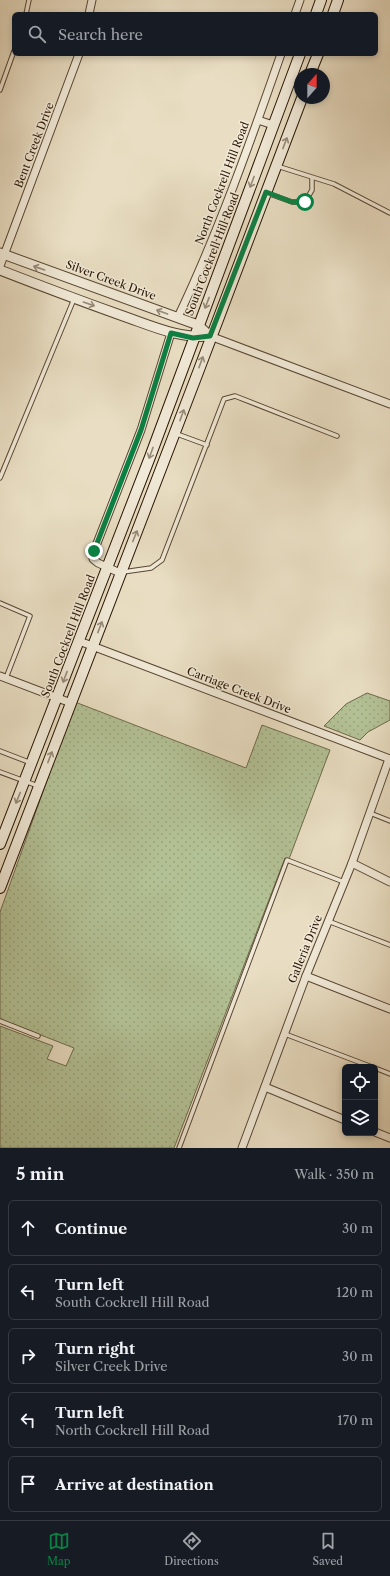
<!DOCTYPE html>
<html lang="en">
<head>
<meta charset="utf-8">
<style>
  :root { --surface:#171b24; --page:#242831; --text:#f1f3f6; --muted:#9ea1a6; --line:#363941; --accent:#0b8043 }
  body { margin:0; font-family:"Libre Caslon Text",serif; background:var(--page); color:var(--text) }
  .controls { position:absolute; right:12px; bottom:12px; display:grid; overflow:hidden; border-radius:6px; box-shadow:0 2px 6px #0003 }
  .controls button { width:36px; height:36px; display:grid; place-items:center; padding:0; border:0; border-bottom:1px solid var(--line); background:var(--surface); color:var(--text); font:20px sans-serif }
  .compass { position:absolute; left:294px; top:68px; width:36px; height:36px; border-radius:50%; background:var(--surface); box-shadow:0 2px 6px #0003; rotate:21deg }
  .stop { position:absolute; width:12px; height:12px; margin:-9px; border:3px solid #0b8043; border-radius:50%; background:#fff }
  .stop.end { background:#0b8043; border-color:#fff; box-shadow:0 1px 4px #0008 }
  .list { margin:0; padding:0; list-style:none }
  h2 { display:flex; justify-content:space-between; align-items:center; height:52px; margin:0; padding:0 16px; font-size:17px }
  h2 small { font-size:13px; font-weight:400; color:var(--muted) }
  .list li { display:grid; grid-template-columns:26px 1fr auto; gap:12px; align-items:center; box-sizing:border-box; height:56px; margin:0 8px 8px; padding:0 8px; border:1px solid var(--line); border-radius:6px }
  .list b { display:block; font-size:15px; white-space:nowrap }
  .list p { margin:0; font-size:13px; white-space:nowrap; color:var(--muted) }
  .list em { font-size:13px; font-style:normal; color:var(--muted) }
  .icon { flex:none; width:22px; height:22px; fill:none; stroke:currentColor; stroke-width:2; stroke-linecap:round; stroke-linejoin:round }
  .map { position:relative; flex:none; width:390px; height:1148px; overflow:hidden }
  .search { position:absolute; background:var(--surface); box-shadow:0 2px 6px #0003; left:12px; right:12px; top:12px; height:44px; display:flex; align-items:center; gap:10px; box-sizing:border-box; padding:0 14px; border-radius:6px; color:var(--muted); font-size:15px }
  .sheet { height:372px; background:var(--surface) }
  nav { display:flex; justify-content:space-around; align-items:center; box-sizing:border-box; height:56px; border-top:1px solid var(--line); background:var(--surface); font-size:11px; color:var(--muted) }
  nav a { display:grid; justify-items:center; gap:2px }
  nav .on { color:var(--accent) }
  .map>svg:first-child { display:block }
  .green { fill:url(#green-dots); stroke:#6e6b4c }
  .lines { fill:none; stroke-linecap:round; stroke-linejoin:round }
  .service-casing { stroke:#584632; stroke-width:5.5 }
  .minor-casing { stroke:#584632; stroke-width:9 }
  .tertiary-casing { stroke:#584632; stroke-width:11 }
  .secondary-casing { stroke:#281402; stroke-width:12 }
  .service { stroke:#f1ead8; stroke-width:3.5 }
  .minor { stroke:#f1ead8; stroke-width:7 }
  .tertiary { stroke:#f1ead8; stroke-width:9 }
  .secondary { stroke:#f1ead8; stroke-width:10 }
  .oneway { stroke:#978a78 }
  .route { stroke:#0b8043; stroke-width:5 }
  .labels { text-anchor:middle; dominant-baseline:central; stroke-width:3; stroke-linejoin:round; paint-order:stroke }
  .street-label { font-size:11px; fill:#281402; stroke:#f1ead8 }
</style>
</head>
<body>
<div class="map">
<svg width="390" height="1148" viewBox="0 0 390 1148">
  <defs>
    <pattern id="green-dots" width="8" height="8" patternUnits="userSpaceOnUse"><rect width="8" height="8" fill="#b3c296"/><path d="M2 2h.1M6 6h.1" fill="none" stroke="#9aa680" stroke-width="1.8" stroke-linecap="round"/></pattern>
  </defs>
  <rect width="100%" height="100%" fill="#e9dec3"/>
  <filter id="stains"><feTurbulence type="fractalNoise" baseFrequency=".005" numOctaves="4"/><feColorMatrix values="0 0 0 0 .2 0 0 0 0 .09 0 0 0 0 .02 0 0 0 .5 -.17"/></filter>
  <radialGradient id="worn" r=".72"><stop offset=".6" stop-color="#630" stop-opacity="0"/><stop offset="1" stop-color="#630" stop-opacity=".3"/></radialGradient>
  <g class="green">
    <polygon points="367,693 390,701 390,720 368,732 360,740 324,726 346,704"/>
    <polygon points="75,702 246,768 262,725 330,750 289,859 285,858 174,1148 0,1148 0,1026 53,1046 47,1059 66,1066 74,1048 0,1019 0,912"/>
  </g>
  <g class="lines">
    <g class="service-casing">
      <g id="service">
        <polyline points="26,14 29,0"/>
        <polyline points="0,90 14,51"/>
        <polyline points="277,166 334,184 390,213"/>
        <polyline points="267,193 292,202 305,202 312,190 312,178"/>
        <polyline points="177,434 207,445"/>
        <polyline points="0,478 74,299"/>
        <polyline points="123,572 151,568 162,560 224,399 235,396 337,436"/>
        <polyline points="0,603 30,616 6,678"/>
        <polyline points="0,751 31,763"/>
        <polyline points="0,772 38,786"/>
        <polyline points="370,813 390,821"/>
        <polyline points="328,921 390,945"/>
        <polyline points="0,1021 38,1036"/>
        <polyline points="285,1034 372,1067"/>
        <polyline points="375,1068 390,1074"/>
        <polyline points="179,1148 287,860 344,882"/>
      </g>
    </g>
    <g class="minor-casing">
      <g id="minor">
        <polyline points="89,14 92,0"/>
        <polyline points="295,14 300,0"/>
        <polyline points="258,120 273,125"/>
        <polyline points="0,266 79,54"/>
        <path d="M 178,317 C 218,233 250,143 281,54"/>
        <polyline points="210,336 390,404"/>
        <polyline points="120,573 98,563 93,559 94,551 141,430 171,333"/>
        <polyline points="79,641 390,759"/>
        <polyline points="0,676 71,703"/>
        <polyline points="352,863 390,882"/>
        <polyline points="306,976 390,1009"/>
        <polyline points="265,1087 345,1120"/>
        <polyline points="375,1132 390,1138"/>
        <polyline points="242,1148 306,976 352,863 389,759"/>
      </g>
    </g>
    <g class="tertiary-casing">
      <g id="tertiary">
        <polyline points="0,253 198,325 210,336"/>
        <path d="M 0,270 C 41,286 81,301 123,316 C 152,326 179,339 210,336"/>
      </g>
    </g>
    <g class="secondary-casing">
      <g id="secondary">
        <polyline points="316,14 321,0"/>
        <polyline points="333,14 338,0"/>
        <polyline points="310,74 318,54"/>
        <polyline points="0,844 150,457 300,54"/>
        <path d="M 0,888 C 101,624 203,362 302,98"/>
      </g>
    </g>
    <use href="#service" class="service"/>
    <use href="#minor" class="minor"/>
    <use href="#tertiary" class="tertiary"/>
    <use href="#secondary" class="secondary"/>
  </g>
  <defs><path id="oneway-shaft" d="M-6 0H5M1.5-3L5.5 0L1.5 3" fill="none" stroke-width="1.6" stroke-linecap="round" stroke-linejoin="round"/></defs>
  <g class="oneway">
    <use href="#oneway-shaft" transform="translate(285 143) rotate(-69)"/>
    <use href="#oneway-shaft" transform="translate(252 182) rotate(111)"/>
    <use href="#oneway-shaft" transform="translate(39 268) rotate(-161)"/>
    <use href="#oneway-shaft" transform="translate(207 303) rotate(111)"/>
    <use href="#oneway-shaft" transform="translate(89 304) rotate(19)"/>
    <use href="#oneway-shaft" transform="translate(162 312) rotate(-160)"/>
    <use href="#oneway-shaft" transform="translate(201 362) rotate(-70)"/>
    <use href="#oneway-shaft" transform="translate(182 415) rotate(-70)"/>
    <use href="#oneway-shaft" transform="translate(151 453) rotate(110)"/>
    <use href="#oneway-shaft" transform="translate(135 536) rotate(-68)"/>
    <use href="#oneway-shaft" transform="translate(100 627) rotate(-69)"/>
    <use href="#oneway-shaft" transform="translate(65 677) rotate(111)"/>
    <use href="#oneway-shaft" transform="translate(50 757) rotate(-69)"/>
    <use href="#oneway-shaft" transform="translate(18 798) rotate(112)"/>
  </g>
  <g class="lines">
    <polyline class="route" points="94,551 141,430 171,333 193,338 210,336 266,192 292,202 305,202"/>
  </g>
  <g class="labels">
    <g class="street-label">
      <text transform="translate(34 145) rotate(-69)">Bent Creek Drive</text>
      <text transform="translate(222 183) rotate(-69)">North Cockrell Hill Road</text>
      <text transform="translate(212 254) rotate(-69)">South Cockrell Hill Road</text>
      <text transform="translate(111 280) rotate(20)">Silver Creek Drive</text>
      <text transform="translate(68 636) rotate(-69)">South Cockrell Hill Road</text>
      <text transform="translate(239 690) rotate(21)">Carriage Creek Drive</text>
      <text transform="translate(305 949) rotate(-68)">Galleria Drive</text>
    </g>
  </g>
  <rect width="100%" height="100%" filter="url(#stains)"/>
  <rect width="100%" height="100%" fill="url(#worn)"/>
</svg>
<div class="controls">
<button><svg class="icon" aria-label="locate" viewBox="0 0 24 24"><circle cx="12" cy="12" r="6"/><path d="M12 2v4M12 18v4M2 12h4M18 12h4"/></svg></button>
<button><svg class="icon" aria-label="layers" viewBox="0 0 24 24"><path d="M12 4l9 5-9 5-9-5zM3 14l9 5 9-5"/></svg></button>
</div>
<svg class="compass" viewBox="-18 -18 36 36"><path d="M0-13l5 13h-10z" fill="#e53935"/><path d="M0 13l5-13h-10z" fill="#9ea1a6"/></svg>
<div class="stop" style="left:305px;top:202px"></div>
<div class="stop end" style="left:94px;top:551px"></div>
<div class="search"><svg class="icon" aria-label="search" viewBox="0 0 24 24"><circle cx="10" cy="10" r="6"/><path d="M15 15l6 6"/></svg>Search here</div>
</div>
<section class="sheet">
<h2>5 min<small>Walk · 350 m</small></h2>
<ul class="list">
<li><svg class="icon" aria-label="ahead" viewBox="0 0 24 24"><path d="M12 20V5M6 11l6-6 6 6"/></svg><div><b>Continue</b></div><em>30 m</em></li>
<li><svg class="icon" aria-label="left" viewBox="0 0 24 24"><path d="M17 20v-9H6M10 6l-5 5 5 5"/></svg><div><b>Turn left</b><p>South Cockrell Hill Road</p></div><em>120 m</em></li>
<li><svg class="icon" aria-label="right" viewBox="0 0 24 24"><path d="M7 20v-9h11M14 6l5 5-5 5"/></svg><div><b>Turn right</b><p>Silver Creek Drive</p></div><em>30 m</em></li>
<li><svg class="icon" aria-label="left" viewBox="0 0 24 24"><path d="M17 20v-9H6M10 6l-5 5 5 5"/></svg><div><b>Turn left</b><p>North Cockrell Hill Road</p></div><em>170 m</em></li>
<li><svg class="icon" aria-label="arrive" viewBox="0 0 24 24"><path d="M6 21V4h12l-3 4 3 4H6"/></svg><div><b>Arrive at destination</b></div></li>
</ul>
</section>
<nav>
<a class="on"><svg class="icon" aria-label="map" viewBox="0 0 24 24"><path d="M3 6l6-2 6 2 6-2v14l-6 2-6-2-6 2zM9 4v14M15 6v14"/></svg>Map</a>
<a><svg class="icon" aria-label="directions" viewBox="0 0 24 24"><path d="M12 3l9 9-9 9-9-9zM9 14v-3h6M13 9l2 2-2 2"/></svg>Directions</a>
<a><svg class="icon" aria-label="saved" viewBox="0 0 24 24"><path d="M7 4h10v16l-5-4-5 4z"/></svg>Saved</a>
</nav>
</body>
</html>
